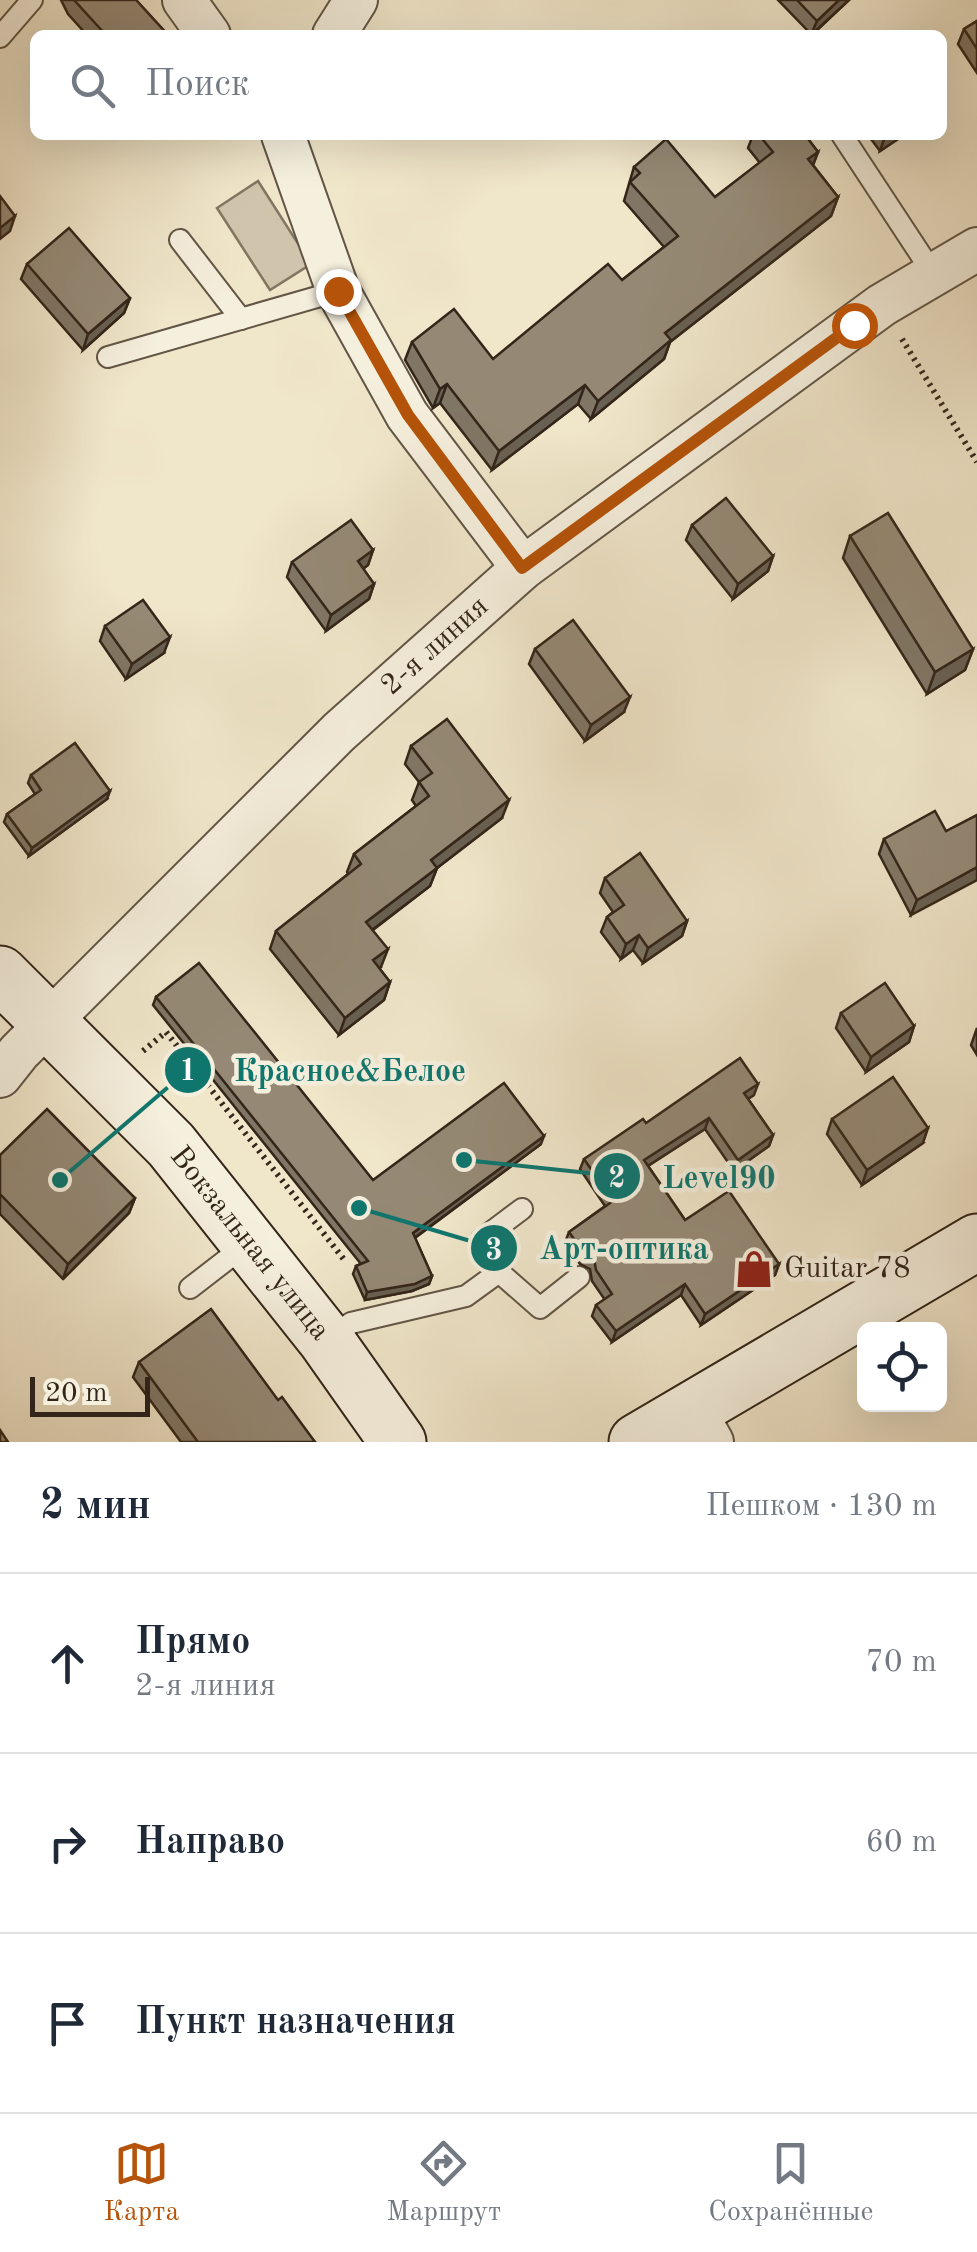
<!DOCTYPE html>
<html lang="ru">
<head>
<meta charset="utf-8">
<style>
  :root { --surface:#fff; --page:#f2f2f3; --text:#1f2937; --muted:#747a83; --line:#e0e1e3; --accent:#b45309 }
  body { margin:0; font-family:"Old Standard TT",serif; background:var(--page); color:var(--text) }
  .controls { position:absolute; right:30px; bottom:30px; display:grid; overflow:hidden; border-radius:15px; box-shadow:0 10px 40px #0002 }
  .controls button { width:90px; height:90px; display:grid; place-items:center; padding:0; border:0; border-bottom:2px solid var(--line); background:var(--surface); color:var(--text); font:50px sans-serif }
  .scale { position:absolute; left:30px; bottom:25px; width:120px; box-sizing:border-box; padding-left:10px; border:5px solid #332519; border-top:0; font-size:28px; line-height:35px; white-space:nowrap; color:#332519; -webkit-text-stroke:8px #f5efdd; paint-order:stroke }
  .stop { position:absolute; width:30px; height:30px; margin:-22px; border:8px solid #b45309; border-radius:50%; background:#fff }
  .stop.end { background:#b45309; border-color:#fff; box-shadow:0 2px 10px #0008 }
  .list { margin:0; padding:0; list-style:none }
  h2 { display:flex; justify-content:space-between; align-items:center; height:130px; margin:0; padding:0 40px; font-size:42px }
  h2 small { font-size:32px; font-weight:400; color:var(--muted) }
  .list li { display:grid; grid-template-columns:65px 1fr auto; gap:30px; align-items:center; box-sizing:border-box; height:180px; padding:0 40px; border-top:2px solid var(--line) }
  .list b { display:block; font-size:38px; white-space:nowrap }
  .list p { margin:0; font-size:32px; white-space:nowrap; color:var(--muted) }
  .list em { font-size:32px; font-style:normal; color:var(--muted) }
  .icon { flex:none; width:55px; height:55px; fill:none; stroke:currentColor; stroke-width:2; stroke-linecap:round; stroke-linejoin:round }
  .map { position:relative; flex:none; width:977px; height:1442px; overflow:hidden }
  .search { position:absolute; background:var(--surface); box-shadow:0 10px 40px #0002; left:30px; right:30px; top:30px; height:110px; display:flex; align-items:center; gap:25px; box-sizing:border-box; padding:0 35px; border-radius:15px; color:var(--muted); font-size:38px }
  .sheet { height:670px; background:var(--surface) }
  nav { display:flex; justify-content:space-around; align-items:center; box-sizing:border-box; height:140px; border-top:2px solid var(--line); background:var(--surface); font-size:28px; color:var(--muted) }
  nav a { display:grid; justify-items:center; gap:5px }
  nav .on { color:var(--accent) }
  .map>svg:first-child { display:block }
  .green { fill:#d0c5ac; stroke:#827562; stroke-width:2.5 }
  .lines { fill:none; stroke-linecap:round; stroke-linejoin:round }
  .lane-casing { stroke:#625545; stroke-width:24 }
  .street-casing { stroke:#625545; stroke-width:46 }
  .secondary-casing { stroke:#332519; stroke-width:59 }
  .path { stroke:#332519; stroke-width:6; stroke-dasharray:2.5 5; stroke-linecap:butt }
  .lane { stroke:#f5efdd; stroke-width:20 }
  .street { stroke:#f5efdd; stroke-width:42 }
  .secondary { stroke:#f5efdd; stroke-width:55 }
  .wall { fill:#807665; stroke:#332519; stroke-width:2.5 }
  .shaded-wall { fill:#686052; stroke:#332519; stroke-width:2.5 }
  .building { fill:#958975; stroke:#332519; stroke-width:2.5 }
  .route { stroke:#b45309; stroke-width:12 }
  .labels { text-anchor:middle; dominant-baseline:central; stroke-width:9; stroke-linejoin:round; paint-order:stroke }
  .street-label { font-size:30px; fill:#332519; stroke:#f5efdd }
  .poi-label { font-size:30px; fill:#332519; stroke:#f5efdd; text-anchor:start }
  .leader { fill:none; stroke:#0f766e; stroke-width:4 }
  .callout-dot { fill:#0f766e; stroke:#f5efdd; stroke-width:4 }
  .mark-label { font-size:30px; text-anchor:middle; font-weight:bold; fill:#fff }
  .callout-label { font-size:32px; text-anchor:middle; font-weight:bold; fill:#0f766e; stroke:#f5efdd; stroke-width:9; stroke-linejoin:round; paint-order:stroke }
</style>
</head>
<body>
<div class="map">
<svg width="977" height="1442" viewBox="0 0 977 1442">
  <rect width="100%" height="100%" fill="#f0e6ca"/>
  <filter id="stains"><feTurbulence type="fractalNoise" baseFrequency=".002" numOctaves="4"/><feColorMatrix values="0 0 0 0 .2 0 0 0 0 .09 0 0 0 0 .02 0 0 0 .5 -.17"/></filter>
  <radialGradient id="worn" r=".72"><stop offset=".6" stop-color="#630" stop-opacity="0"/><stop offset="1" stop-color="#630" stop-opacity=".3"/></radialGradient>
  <polygon class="green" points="258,181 311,264 270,290 217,208"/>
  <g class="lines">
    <g class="lane-casing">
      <g id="lane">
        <polyline points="0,37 32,0"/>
        <polyline points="842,135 934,275"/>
        <polyline points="180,240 241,319"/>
        <polyline points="108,357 338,291"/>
        <polyline points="499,1272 540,1308 579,1277"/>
        <polyline points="190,1288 247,1244"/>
        <polyline points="328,1339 351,1323 466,1296 499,1272 482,1239 522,1209"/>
      </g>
    </g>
    <g class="street-casing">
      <g id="street">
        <polyline points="184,0 209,35"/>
        <polyline points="334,35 356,0"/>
        <polyline points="283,135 338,291 407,415 523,568"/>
        <path id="s1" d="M 0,1076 L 19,1052 L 339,732 L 523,568 L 882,305 L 977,249"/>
        <polyline points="694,1410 712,1442"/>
      </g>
    </g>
    <g class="secondary-casing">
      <g id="secondary">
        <path id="s2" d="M 0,974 L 171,1145 L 326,1340 L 398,1442"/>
        <polyline points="637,1442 977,1242"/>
      </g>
    </g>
    <g class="path">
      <polyline points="902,339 977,462"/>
      <polyline points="143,1051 166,1032 346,1262"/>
      <polyline points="170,1083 192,1065"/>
    </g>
    <use href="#lane" class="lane"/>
    <use href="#street" class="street"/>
    <use href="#secondary" class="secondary"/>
  </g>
  <g class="wall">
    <polygon points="61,0 136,0 168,35 87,35 68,14"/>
    <polygon points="778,0 849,0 812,35"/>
    <polygon points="977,21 977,73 958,44 964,29"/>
    <polygon points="753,135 805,135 818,152 813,165 838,197 831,216 670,342 664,359 591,419 578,404 492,470 440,403 433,408 405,360 412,342 493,359 622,280 664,247 624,201 634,167 715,197 760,163 748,148"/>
    <polygon points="868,135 904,135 880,151"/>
    <polygon points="27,264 130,298 124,313 83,350 21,279"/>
    <polygon points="692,525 773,556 768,571 733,599 686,540"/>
    <polygon points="850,536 973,649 965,670 927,694 843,558"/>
    <polygon points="373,550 368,565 363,569 374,584 369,599 326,631 287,577 292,562"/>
    <polygon points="105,626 164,653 126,679 100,641"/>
    <polygon points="535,649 624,712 585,741 529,664"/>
    <polygon points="411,746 502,818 437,868 430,886 373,930 381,967 379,968 390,982 384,1000 339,1035 270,949 276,931 348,874 347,872 354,854 416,806 412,800 419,782 405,764"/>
    <polygon points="31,775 107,799 29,856 4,822 7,814 35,794 28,783"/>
    <polygon points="946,831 911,915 879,854 884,839"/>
    <polygon points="605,878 687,921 682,936 643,963 633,950 621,959 601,932 607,917 613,912 600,893"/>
    <polygon points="156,997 373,1180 541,1144 415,1238 432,1276 429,1284 412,1291 365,1300 353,1274 356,1266 361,1264 153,1005"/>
    <polygon points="841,1013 914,1026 909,1042 866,1072 836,1028"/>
    <polygon points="977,1028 977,1055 971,1045"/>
    <polygon points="754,1095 748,1099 773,1135 769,1146 734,1171 705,1129 648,1166 685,1220 779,1264 775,1275 701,1325 681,1295 612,1342 592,1316 596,1305 605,1300 592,1281 590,1269 580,1264 565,1242 569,1232 605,1206 580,1169 584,1159 646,1123"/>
    <polygon points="832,1119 923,1143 862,1185 827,1134"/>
    <polygon points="0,1155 135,1198 129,1213 63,1279 0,1214"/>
    <polygon points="139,1362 278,1400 315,1442 181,1442 133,1377"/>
  </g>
  <g class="shaded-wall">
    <polygon points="839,0 849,0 811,35 817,21"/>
    <polygon points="887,135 904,135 880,151 885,136"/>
    <polygon points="818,152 811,170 808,159"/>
    <polygon points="838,197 831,216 670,342 664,359 591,419 598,401 665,333"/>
    <polygon points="15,216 10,231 0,239 0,228"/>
    <polygon points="130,298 124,313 83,350 88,334"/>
    <polygon points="447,384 440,403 433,408 440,389"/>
    <polygon points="585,385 578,404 492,470 499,451"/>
    <polygon points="373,550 368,565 352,577 358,561"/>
    <polygon points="773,556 768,571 733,599 738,584"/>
    <polygon points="374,584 369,599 326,631 331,615"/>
    <polygon points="170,637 164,653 126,679 132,664"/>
    <polygon points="973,649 965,670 927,694 935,672"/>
    <polygon points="630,697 624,712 585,741 591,725"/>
    <polygon points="110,791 107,799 29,856 32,848"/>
    <polygon points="509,800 502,818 424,878 431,860"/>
    <polygon points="977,867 977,880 911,915 917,900"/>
    <polygon points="437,868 430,886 360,939 366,922"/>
    <polygon points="687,921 682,936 643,963 648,948"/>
    <polygon points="639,935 633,950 621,959 626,944"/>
    <polygon points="388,949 381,967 366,978 373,960"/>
    <polygon points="390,982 384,1000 339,1035 345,1018"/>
    <polygon points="914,1026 909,1042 866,1072 871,1057"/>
    <polygon points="758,1084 754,1095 740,1104 744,1093"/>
    <polygon points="709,1118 705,1129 640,1171 644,1160"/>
    <polygon points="928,1128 923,1143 862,1185 867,1170"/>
    <polygon points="773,1135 769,1146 734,1171 738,1160"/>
    <polygon points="544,1136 541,1144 410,1241 413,1233"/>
    <polygon points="135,1198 129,1213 63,1279 68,1264"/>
    <polygon points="779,1264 775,1275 701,1325 705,1314"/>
    <polygon points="432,1276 429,1284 412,1291 365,1300 367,1292"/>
    <polygon points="685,1284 681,1295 612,1342 616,1331"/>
  </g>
  <g class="building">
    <polygon points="74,0 136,0 168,35 106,35"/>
    <polygon points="797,0 839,0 817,21"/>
    <polygon points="977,21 977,49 964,29"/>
    <polygon points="759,135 805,135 818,152 808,159 838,197 665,333 671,340 598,401 585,385 499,451 447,384 440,389 412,342 454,309 493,359 608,264 622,280 678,236 630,182 640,173 634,167 666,139 715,197 773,152"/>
    <polygon points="0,196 15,216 0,228"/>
    <polygon points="69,228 130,298 88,334 27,264"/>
    <polygon points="726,498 773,556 738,584 692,525"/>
    <polygon points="888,513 973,649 935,672 850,536"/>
    <polygon points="351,520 373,550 358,561 374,584 331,615 292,562"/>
    <polygon points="143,600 170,637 132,664 105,626"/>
    <polygon points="573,620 630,697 591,725 535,649"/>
    <polygon points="447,719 509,800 431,860 437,868 366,922 388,949 373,960 390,982 345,1018 276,931 361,864 354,854 429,796 419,782 432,773 411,746"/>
    <polygon points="75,743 110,791 32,848 7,814 41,790 31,775"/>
    <polygon points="935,811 946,831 977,815 977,867 917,900 884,839"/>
    <polygon points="640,853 687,921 648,948 639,935 626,944 607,917 624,905 605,878"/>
    <polygon points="199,963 373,1180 504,1083 544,1136 413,1233 432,1276 415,1284 367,1292 356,1266 368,1261 156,997"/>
    <polygon points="885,983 914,1026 871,1057 841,1013"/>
    <polygon points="740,1058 758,1084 744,1093 773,1135 738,1160 709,1118 644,1160 685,1220 729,1191 779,1264 705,1314 685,1284 616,1331 596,1305 612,1294 596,1270 594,1258 584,1253 569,1232 613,1201 584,1159 643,1119 646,1123"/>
    <polygon points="893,1077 928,1128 867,1170 832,1119"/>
    <polygon points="47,1109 135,1198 68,1264 0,1194 0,1155"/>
    <polygon points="211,1309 278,1400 282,1397 315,1442 198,1442 139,1362"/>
    <polygon points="0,1430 8,1442 0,1442"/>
  </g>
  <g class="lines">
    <polyline class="route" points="338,291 408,415 522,568 854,325"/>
  </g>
  <defs>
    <g id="shop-bare" transform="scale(3)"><path d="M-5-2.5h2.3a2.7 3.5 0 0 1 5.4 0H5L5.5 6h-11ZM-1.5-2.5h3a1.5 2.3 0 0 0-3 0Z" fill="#8f2418" stroke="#f5efdd" stroke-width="2.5" paint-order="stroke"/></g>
  </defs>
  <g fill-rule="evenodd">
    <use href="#shop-bare" x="754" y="1269"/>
  </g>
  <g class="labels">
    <g class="street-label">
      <text stroke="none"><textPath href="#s1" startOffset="612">2-я линия</textPath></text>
      <text stroke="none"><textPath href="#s2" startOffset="368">Вокзальная улица</textPath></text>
    </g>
    <g class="poi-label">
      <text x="784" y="1269">Guitar 78</text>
    </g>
  </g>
  <path class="leader" d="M60 1180L188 1070M464 1160L617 1176M359 1208L494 1248"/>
  <g class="callout-dot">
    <circle cx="60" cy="1180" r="10"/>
    <circle cx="464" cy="1160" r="10"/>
    <circle cx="359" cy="1208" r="10"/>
    <circle cx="188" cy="1070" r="25"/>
    <circle cx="617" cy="1176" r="25"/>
    <circle cx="494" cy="1248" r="25"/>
  </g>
  <g class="mark-label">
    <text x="188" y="1080">1</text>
    <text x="617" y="1187">2</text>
    <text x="494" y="1259">3</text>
  </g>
  <g class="callout-label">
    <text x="350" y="1081">Красное&amp;Белое</text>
    <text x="719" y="1188">Level90</text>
    <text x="624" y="1259">Арт-оптика</text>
  </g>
  <rect width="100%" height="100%" filter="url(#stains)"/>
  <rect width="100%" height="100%" fill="url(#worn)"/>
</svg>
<div class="controls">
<button><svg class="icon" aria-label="locate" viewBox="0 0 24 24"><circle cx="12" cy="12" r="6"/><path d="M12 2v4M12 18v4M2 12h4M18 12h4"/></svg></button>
</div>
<div class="scale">20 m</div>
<div class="stop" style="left:854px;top:325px"></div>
<div class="stop end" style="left:338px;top:291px"></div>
<div class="search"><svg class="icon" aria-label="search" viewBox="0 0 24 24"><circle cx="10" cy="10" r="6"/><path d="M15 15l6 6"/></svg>Поиск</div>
</div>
<section class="sheet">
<h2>2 мин<small>Пешком · 130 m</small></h2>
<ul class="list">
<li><svg class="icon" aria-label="ahead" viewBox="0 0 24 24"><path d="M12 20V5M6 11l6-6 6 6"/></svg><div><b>Прямо</b><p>2-я линия</p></div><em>70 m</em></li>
<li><svg class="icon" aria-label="right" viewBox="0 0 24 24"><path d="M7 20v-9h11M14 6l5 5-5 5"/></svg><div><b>Направо</b></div><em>60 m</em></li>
<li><svg class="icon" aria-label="arrive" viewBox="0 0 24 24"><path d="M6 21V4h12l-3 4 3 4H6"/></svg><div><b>Пункт назначения</b></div></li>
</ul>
</section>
<nav>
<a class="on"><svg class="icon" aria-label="map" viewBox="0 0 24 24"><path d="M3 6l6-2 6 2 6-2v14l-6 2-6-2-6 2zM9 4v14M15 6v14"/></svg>Карта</a>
<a><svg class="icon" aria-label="directions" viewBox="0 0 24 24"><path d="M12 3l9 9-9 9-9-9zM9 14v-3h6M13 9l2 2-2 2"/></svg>Маршрут</a>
<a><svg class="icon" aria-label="saved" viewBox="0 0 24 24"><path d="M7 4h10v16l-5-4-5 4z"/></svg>Сохранённые</a>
</nav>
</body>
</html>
